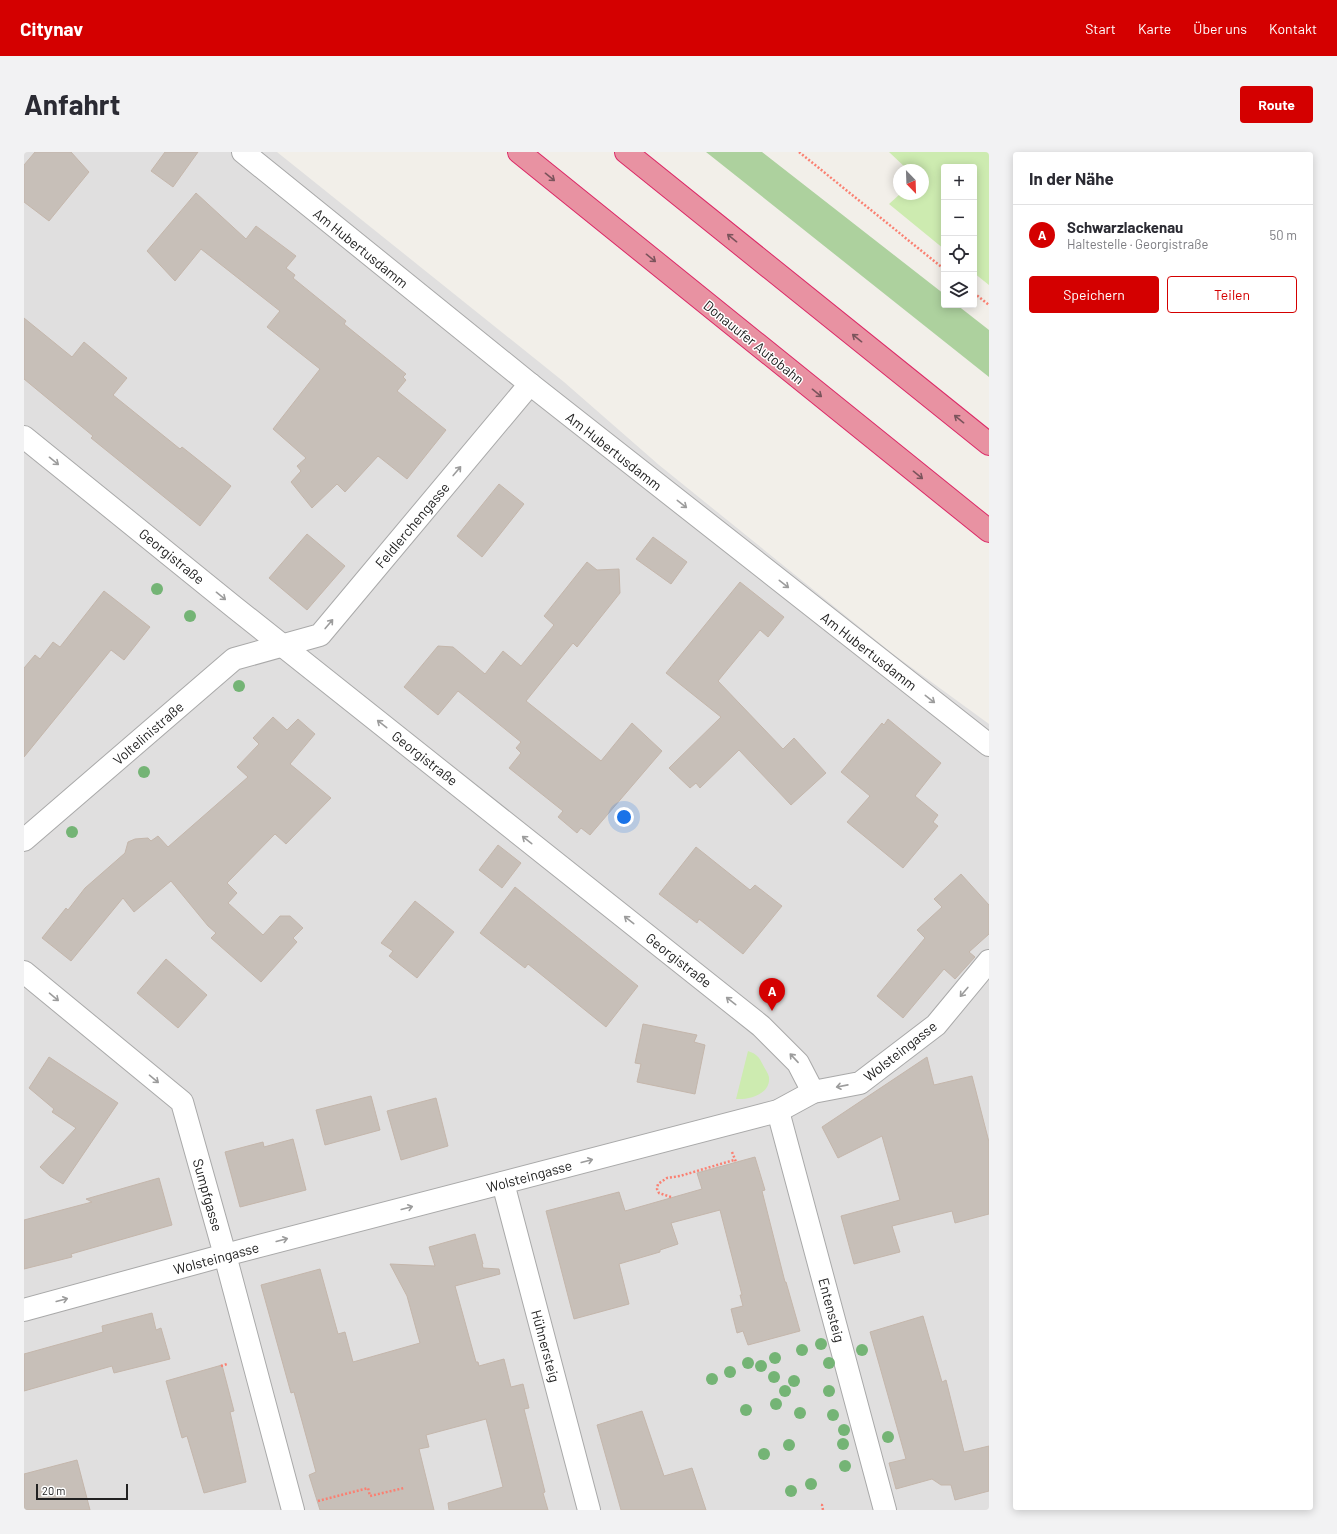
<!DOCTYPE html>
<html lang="de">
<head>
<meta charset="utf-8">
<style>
  :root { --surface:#fff; --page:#f2f2f3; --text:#2b2b33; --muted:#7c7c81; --line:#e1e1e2; --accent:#d40000 }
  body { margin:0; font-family:Barlow,sans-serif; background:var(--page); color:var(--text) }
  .controls { position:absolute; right:12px; top:12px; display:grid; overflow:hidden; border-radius:4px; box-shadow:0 2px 10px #0003 }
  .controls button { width:36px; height:36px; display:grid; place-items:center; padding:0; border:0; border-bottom:1px solid var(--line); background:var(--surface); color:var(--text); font:20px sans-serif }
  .compass { position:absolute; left:869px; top:12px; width:36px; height:36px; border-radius:50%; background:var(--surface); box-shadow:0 2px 10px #0003; rotate:157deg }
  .scale { position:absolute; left:12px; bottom:10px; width:92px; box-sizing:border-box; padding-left:4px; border:2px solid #222; border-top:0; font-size:11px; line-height:14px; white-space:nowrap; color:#222; -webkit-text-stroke:3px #fff; paint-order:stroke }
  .you { position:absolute; left:600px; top:665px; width:14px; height:14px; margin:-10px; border:3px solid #fff; border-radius:50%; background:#1a73e8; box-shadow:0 0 0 6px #1a73e833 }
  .badge { display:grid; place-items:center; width:26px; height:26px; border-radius:50%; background:var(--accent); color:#fff; font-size:13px; font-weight:700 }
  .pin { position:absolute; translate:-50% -33px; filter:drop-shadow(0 1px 2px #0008) }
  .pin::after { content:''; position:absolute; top:21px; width:14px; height:12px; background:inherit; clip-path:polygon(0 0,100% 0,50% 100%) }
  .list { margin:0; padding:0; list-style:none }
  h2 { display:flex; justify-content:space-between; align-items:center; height:52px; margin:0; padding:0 16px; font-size:17px }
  h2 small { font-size:13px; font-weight:400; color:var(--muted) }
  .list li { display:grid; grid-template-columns:26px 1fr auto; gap:12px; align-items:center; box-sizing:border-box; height:60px; padding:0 16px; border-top:1px solid var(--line) }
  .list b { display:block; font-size:15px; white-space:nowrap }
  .list p { margin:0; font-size:13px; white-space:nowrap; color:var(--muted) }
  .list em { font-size:13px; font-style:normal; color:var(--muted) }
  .actions { display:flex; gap:8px; padding:12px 16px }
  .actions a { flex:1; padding:9px 0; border:1px solid var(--accent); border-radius:4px; text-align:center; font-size:14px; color:var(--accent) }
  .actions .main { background:var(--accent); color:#fff }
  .icon { flex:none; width:22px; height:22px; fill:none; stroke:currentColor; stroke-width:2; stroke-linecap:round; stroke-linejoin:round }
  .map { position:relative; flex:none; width:965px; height:1358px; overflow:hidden; border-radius:4px }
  header { display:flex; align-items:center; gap:24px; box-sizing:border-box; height:56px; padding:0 20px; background:var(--accent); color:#fff }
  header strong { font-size:19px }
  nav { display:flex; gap:22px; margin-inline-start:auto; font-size:14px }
  .intro { display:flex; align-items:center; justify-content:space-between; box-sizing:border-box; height:96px; padding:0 24px }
  h1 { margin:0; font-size:28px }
  .button { padding:10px 18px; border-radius:4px; background:var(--accent); color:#fff; font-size:14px; font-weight:700 }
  main { display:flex; gap:24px; padding:0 24px }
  aside { flex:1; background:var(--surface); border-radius:4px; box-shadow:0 2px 10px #0003 }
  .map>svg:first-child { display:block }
  .residential { fill:#e0dfdf }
  .grass { fill:#cdebb0 }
  .forest { fill:#add19e }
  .building { fill:#c7bfb8; stroke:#c4b6ab }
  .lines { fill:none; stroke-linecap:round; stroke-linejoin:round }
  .street-casing { stroke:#a9a9a9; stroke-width:24 }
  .highway-casing { stroke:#dc2a67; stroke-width:24 }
  .path { stroke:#fa8072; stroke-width:2.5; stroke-dasharray:2 2; stroke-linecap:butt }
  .street { stroke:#fff; stroke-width:22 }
  .highway { stroke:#e892a2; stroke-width:22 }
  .tree { fill:#74b475 }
  .oneway { stroke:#7b545c }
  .oneway2 { stroke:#9c9c9c }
  .labels { text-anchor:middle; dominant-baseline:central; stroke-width:3; stroke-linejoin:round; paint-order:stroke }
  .street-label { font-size:14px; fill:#222; stroke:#fff }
</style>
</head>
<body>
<header>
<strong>Citynav</strong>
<nav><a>Start</a><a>Karte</a><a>Über uns</a><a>Kontakt</a></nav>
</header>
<div class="intro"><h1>Anfahrt</h1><a class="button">Route</a></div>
<main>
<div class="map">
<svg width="965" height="1358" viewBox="0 0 965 1358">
  <rect width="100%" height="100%" fill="#f2efe9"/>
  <polygon class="residential" points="0,0 253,0 540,230 635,313 869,502 965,572 965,1358 0,1358"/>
  <g class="grass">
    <polygon points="865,0 965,0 965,133 950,121 950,15 920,15 920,97 865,52 876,42 899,42 899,18 884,18"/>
    <path d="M 724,899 C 733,902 735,905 739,913 C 741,917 744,921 745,925 C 747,942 725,948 712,947 Z"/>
  </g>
  <polygon class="forest" points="682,0 738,0 920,142 920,153 933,153 965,178 965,225"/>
  <g class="building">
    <polygon points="11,0 47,0 65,20 25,69 0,50 0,13"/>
    <polygon points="141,0 174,0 149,35 127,19"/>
    <polygon points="172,41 222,87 232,74 272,104 262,116 271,123 269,126 322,169 320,172 382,222 379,225 382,228 373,239 422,278 383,327 354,304 321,340 313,332 288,356 267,330 277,319 273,314 282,306 249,277 296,217 243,175 256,159 177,97 151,129 123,99"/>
    <polygon points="0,166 48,205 60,190 103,226 89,243 156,297 158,295 207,334 176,374 67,286 69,284 0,227"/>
    <polygon points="475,332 500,352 458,405 433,384"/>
    <polygon points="283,382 321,414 283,458 245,426"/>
    <polygon points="629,385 663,410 647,432 612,407"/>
    <polygon points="563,410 573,418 595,417 596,441 553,495 549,491 502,549 577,609 608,571 638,599 566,683 557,676 553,681 534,665 539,659 485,616 497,601 492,596 497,590 434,539 414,563 380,535 414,494 429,495 461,522 479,499 497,514 530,473 520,464"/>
    <polygon points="716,430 760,465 744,485 736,478 694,529 759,597 770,586 802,621 767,653 715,598 676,636 672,631 666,636 645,616 697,565 642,521"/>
    <polygon points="80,439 126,475 100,508 87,498 0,605 0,516 11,503 16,507 29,490 36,495"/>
    <polygon points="249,565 263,578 274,567 291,582 266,612 307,646 262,692 251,682 203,731 213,741 204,751 239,783 256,764 266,764 279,776 269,786 273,790 237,830 187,786 192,781 184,774 147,729 110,760 99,746 47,809 18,786 42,756 44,758 61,736 101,701 104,690 111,687 124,686 127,689 134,684 144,695 224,625 213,615 235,592 229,586"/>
    <polygon points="864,567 917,611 891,644 914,663 909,670 914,674 879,716 823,670 846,644 817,620 858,571 860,573"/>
    <polygon points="474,693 497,711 478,736 455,718"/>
    <polygon points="672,695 726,738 731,733 758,754 719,802 675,767 673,771 635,742"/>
    <polygon points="937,722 965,753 965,782 945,800 951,805 931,827 920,817 879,866 853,844 901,786 893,778 918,755 910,747"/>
    <polygon points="491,735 614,834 582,875 504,812 501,816 456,781"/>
    <polygon points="391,749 430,780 393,826 365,804 369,799 357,791"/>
    <polygon points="142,807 183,843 154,876 113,841"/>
    <polygon points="619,872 673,883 670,890 681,893 671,942 613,930 617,912 611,911"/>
    <polygon points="25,905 94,951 39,1032 26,1024 16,1015 52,976 28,960 30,957 5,936"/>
    <polygon points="903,905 910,933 948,924 965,990 965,1062 931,1071 928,1059 868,1074 876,1100 830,1112 817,1064 876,1048 858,984 814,1006 798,975"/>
    <polygon points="347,944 356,978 301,993 292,958"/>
    <polygon points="412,946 424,994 377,1008 363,959"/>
    <polygon points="269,987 282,1038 216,1055 201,1000 239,990 240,995"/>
    <polygon points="731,1005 741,1038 738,1039 761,1130 762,1130 776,1179 724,1193 719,1179 713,1181 707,1157 719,1154 716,1143 718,1143 696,1058 647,1071 654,1092 636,1098 636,1100 595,1112 605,1152 550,1167 522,1059 595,1040 601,1059 678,1037 673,1021"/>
    <polygon points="135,1026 148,1073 47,1102 48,1105 0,1117 0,1068 68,1050 62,1047"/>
    <polygon points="451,1082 459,1112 458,1112 459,1116 475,1117 476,1122 431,1134 452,1210 454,1210 455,1214 480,1207 487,1235 499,1232 505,1256 500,1257 521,1340 519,1341 524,1358 425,1358 424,1351 479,1335 462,1267 402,1283 405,1295 395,1297 410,1358 296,1358 285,1323 292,1320 270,1240 267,1241 237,1133 296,1117 314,1182 321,1180 329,1210 396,1191 383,1144 366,1112 411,1114 405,1095"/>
    <polygon points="128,1161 132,1178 137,1176 146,1207 90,1221 88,1214 0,1239 0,1202 79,1180 78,1174"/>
    <polygon points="899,1164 918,1230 922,1228 940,1300 965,1294 965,1339 931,1348 927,1333 917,1333 908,1327 872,1337 865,1311 882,1307 846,1180"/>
    <polygon points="198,1213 210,1259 206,1260 222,1330 180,1341 163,1284 158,1286 142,1229"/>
    <polygon points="618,1259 640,1324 668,1316 682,1358 597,1358 573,1273"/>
    <polygon points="53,1308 66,1358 0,1358 0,1322"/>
  </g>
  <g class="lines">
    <g class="street-casing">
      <g id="street">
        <polyline points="219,0 506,232 965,593"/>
        <polyline points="0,285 210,455 737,874 774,911 789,940"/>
        <polyline points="0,688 210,507 296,483 506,232"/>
        <polyline points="0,820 158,950 201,1103 269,1358"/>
        <polyline points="754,959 861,1358"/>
        <polyline points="479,1031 565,1358"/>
        <polyline points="0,1158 201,1103 754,959 789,940 836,931 912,873 965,809"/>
      </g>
    </g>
    <g class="highway-casing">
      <g id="highway">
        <polyline points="495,0 965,379"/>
        <polyline points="602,0 965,292"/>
      </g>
    </g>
    <g class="path">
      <polyline points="775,0 920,117"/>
      <polyline points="950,141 965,153"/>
      <polyline points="708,1000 712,1010"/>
      <polyline points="647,1045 635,1041 633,1037 634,1032 643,1026 656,1024 710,1008"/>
      <polyline points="197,1214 203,1212"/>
      <polyline points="294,1349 344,1336 346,1344 380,1336"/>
      <polyline points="797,1353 798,1353 799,1358"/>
    </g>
    <use href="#street" class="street"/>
    <use href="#highway" class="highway"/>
  </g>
  <g class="tree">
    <circle cx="133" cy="437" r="6"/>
    <circle cx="166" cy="464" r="6"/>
    <circle cx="215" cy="534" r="6"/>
    <circle cx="120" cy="620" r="6"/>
    <circle cx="48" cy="680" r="6"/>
    <circle cx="797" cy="1192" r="6"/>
    <circle cx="778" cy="1198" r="6"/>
    <circle cx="838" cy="1198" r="6"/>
    <circle cx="751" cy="1206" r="6"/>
    <circle cx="724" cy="1211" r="6"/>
    <circle cx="805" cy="1211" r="6"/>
    <circle cx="737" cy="1214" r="6"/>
    <circle cx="706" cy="1220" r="6"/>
    <circle cx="750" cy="1225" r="6"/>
    <circle cx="688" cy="1227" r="6"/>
    <circle cx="770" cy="1229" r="6"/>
    <circle cx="761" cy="1239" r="6"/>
    <circle cx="805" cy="1239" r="6"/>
    <circle cx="752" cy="1252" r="6"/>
    <circle cx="722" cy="1258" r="6"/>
    <circle cx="776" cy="1261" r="6"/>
    <circle cx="809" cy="1263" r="6"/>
    <circle cx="820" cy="1278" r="6"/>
    <circle cx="864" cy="1285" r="6"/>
    <circle cx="819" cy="1292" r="6"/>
    <circle cx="765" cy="1293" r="6"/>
    <circle cx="740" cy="1302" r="6"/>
    <circle cx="821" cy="1314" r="6"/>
    <circle cx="787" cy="1332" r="6"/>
    <circle cx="767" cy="1339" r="6"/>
  </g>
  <defs><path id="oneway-shaft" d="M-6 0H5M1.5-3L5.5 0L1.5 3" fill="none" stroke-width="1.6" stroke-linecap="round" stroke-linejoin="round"/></defs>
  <g class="oneway">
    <use href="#oneway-shaft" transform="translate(526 25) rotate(39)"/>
    <use href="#oneway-shaft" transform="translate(708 86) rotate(-141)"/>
    <use href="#oneway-shaft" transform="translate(627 106) rotate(39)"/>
    <use href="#oneway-shaft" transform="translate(833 186) rotate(-141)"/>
    <use href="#oneway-shaft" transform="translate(793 241) rotate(39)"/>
    <use href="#oneway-shaft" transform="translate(935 267) rotate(-141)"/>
    <use href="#oneway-shaft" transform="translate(894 323) rotate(39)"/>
  </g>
  <g class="oneway2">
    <use href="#oneway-shaft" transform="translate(30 309) rotate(39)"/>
    <use href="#oneway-shaft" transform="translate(433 319) rotate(-50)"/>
    <use href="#oneway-shaft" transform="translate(658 352) rotate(38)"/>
    <use href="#oneway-shaft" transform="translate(760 432) rotate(38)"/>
    <use href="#oneway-shaft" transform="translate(197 444) rotate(39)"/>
    <use href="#oneway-shaft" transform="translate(305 472) rotate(-50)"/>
    <use href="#oneway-shaft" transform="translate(906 547) rotate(38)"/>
    <use href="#oneway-shaft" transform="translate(358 572) rotate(-142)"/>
    <use href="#oneway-shaft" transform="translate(503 688) rotate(-142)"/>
    <use href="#oneway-shaft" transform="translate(605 768) rotate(-142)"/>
    <use href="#oneway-shaft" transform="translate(940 840) rotate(130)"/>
    <use href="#oneway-shaft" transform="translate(30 845) rotate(40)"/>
    <use href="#oneway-shaft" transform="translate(707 849) rotate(-142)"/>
    <use href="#oneway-shaft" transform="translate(770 906) rotate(-133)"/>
    <use href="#oneway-shaft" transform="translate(130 927) rotate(40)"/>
    <use href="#oneway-shaft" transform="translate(818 934) rotate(169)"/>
    <use href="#oneway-shaft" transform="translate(563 1009) rotate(-15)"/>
    <use href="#oneway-shaft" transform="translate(383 1056) rotate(-15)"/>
    <use href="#oneway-shaft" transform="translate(258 1088) rotate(-15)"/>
    <use href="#oneway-shaft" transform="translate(38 1148) rotate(-15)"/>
  </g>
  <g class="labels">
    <g class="street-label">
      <text transform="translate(337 96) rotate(39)">Am Hubertusdamm</text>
      <text transform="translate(730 190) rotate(39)">Donauufer Autobahn</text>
      <text transform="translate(590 299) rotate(38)">Am Hubertusdamm</text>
      <text transform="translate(388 373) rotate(-50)">Feldlerchengasse</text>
      <text transform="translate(148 404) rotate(39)">Georgistraße</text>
      <text transform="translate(845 499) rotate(38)">Am Hubertusdamm</text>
      <text transform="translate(124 581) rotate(-41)">Voltelinistraße</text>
      <text transform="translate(401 606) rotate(38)">Georgistraße</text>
      <text transform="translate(655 808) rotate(38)">Georgistraße</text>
      <text transform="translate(876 899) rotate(-38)">Wolsteingasse</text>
      <text transform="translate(505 1024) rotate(-15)">Wolsteingasse</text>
      <text transform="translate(184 1043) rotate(74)">Sumpfgasse</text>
      <text transform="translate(192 1106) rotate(-15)">Wolsteingasse</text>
      <text transform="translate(808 1158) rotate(75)">Entensteig</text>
      <text transform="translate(522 1194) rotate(75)">Hühnersteig</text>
    </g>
  </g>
</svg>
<div class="controls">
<button>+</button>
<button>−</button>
<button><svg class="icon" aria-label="locate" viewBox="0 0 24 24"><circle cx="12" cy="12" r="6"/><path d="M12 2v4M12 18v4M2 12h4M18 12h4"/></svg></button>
<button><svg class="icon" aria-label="layers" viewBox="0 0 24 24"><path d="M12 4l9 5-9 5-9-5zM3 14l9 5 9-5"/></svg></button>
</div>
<svg class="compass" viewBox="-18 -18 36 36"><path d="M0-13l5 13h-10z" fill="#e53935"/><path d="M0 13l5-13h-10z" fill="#7c7c81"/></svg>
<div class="scale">20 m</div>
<div class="you"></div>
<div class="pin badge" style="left:748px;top:859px">A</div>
</div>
<aside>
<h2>In der Nähe<small></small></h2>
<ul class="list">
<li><span class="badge">A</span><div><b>Schwarzlackenau</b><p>Haltestelle · Georgistraße</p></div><em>50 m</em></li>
</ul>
<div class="actions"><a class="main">Speichern</a><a>Teilen</a></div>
</aside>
</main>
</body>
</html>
